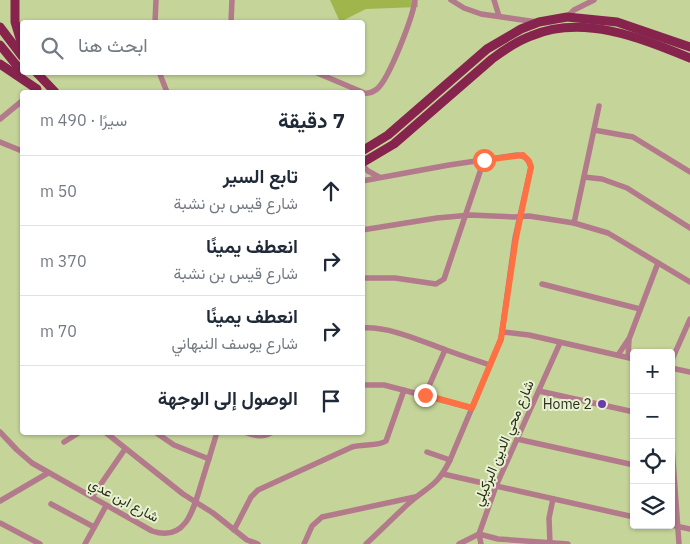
<!DOCTYPE html>
<html lang="ar">
<head>
<meta charset="utf-8">
<style>
  :root { --surface:#fff; --page:#f2f2f3; --text:#1f2937; --muted:#747a83; --line:#e0e1e3 }
  body { margin:0; font-family:"IBM Plex Sans",Vazirmatn,sans-serif; background:var(--page); color:var(--text); direction:rtl }
  .controls { position:absolute; right:15px; bottom:15px; display:grid; overflow:hidden; border-radius:5px; box-shadow:0 1px 4px #0004 }
  .controls button { width:45px; height:45px; display:grid; place-items:center; padding:0; border:0; border-bottom:1px solid var(--line); background:var(--surface); color:var(--text); font:25px sans-serif }
  .stop { position:absolute; width:15px; height:15px; margin:-11px; border:4px solid #ff7043; border-radius:50%; background:#fff }
  .stop.end { background:#ff7043; border-color:#fff; box-shadow:0 1px 5px #0008 }
  .list { margin:0; padding:0; list-style:none }
  h2 { display:flex; justify-content:space-between; align-items:center; height:65px; margin:0; padding:0 20px; font-size:21px }
  h2 small { font-size:16px; font-weight:400; color:var(--muted) }
  .list li { display:grid; grid-template-columns:32px 1fr auto; gap:15px; align-items:center; box-sizing:border-box; height:70px; padding:0 20px; border-top:1px solid var(--line) }
  .list b { display:block; font-size:19px; white-space:nowrap }
  .list p { margin:0; font-size:16px; white-space:nowrap; color:var(--muted) }
  .list em { font-size:16px; font-style:normal; color:var(--muted) }
  .icon { flex:none; width:28px; height:28px; fill:none; stroke:currentColor; stroke-width:2; stroke-linecap:round; stroke-linejoin:round }
  .map { position:relative; flex:none; width:690px; height:544px; overflow:hidden; direction:ltr }
  .search { position:absolute; background:var(--surface); box-shadow:0 1px 4px #0004; left:20px; top:20px; width:345px; height:55px; display:flex; align-items:center; gap:12px; box-sizing:border-box; padding:0 18px; border-radius:5px; color:var(--muted); font-size:19px }
  .panel { position:absolute; background:var(--surface); box-shadow:0 1px 4px #0004; left:20px; top:90px; width:345px; height:345px; border-radius:5px; direction:rtl }
  .map>svg:first-child { display:block }
  .green { fill:#a0b64c }
  .lines { fill:none; stroke-linecap:round; stroke-linejoin:round }
  .minor { stroke:#b37a8b; stroke-width:5.5 }
  .trunk { stroke:#87244d; stroke-width:9 }
  .route { stroke:#ff7043; stroke-width:6 }
  .poi-dot { fill:#6d39af; stroke:#e9f1d3; stroke-width:2 }
  .labels { text-anchor:middle; dominant-baseline:central; stroke-width:4; stroke-linejoin:round; paint-order:stroke }
  .poi-label { font-size:14px; fill:#2b3119; stroke:#e9f1d3; text-anchor:end }
  .street-label { font-size:14px; fill:#2b3119; stroke:#e9f1d3 }
</style>
</head>
<body>
<div class="map">
<svg width="690" height="544" viewBox="0 0 690 544">
  <rect width="100%" height="100%" fill="#c5d499"/>
  <polygon class="green" points="330,0 417,0 418,7 366,9 340,22"/>
  <g class="lines">
    <g class="minor">
      <polyline points="451,0 464,8 481,14 537,22"/>
      <polyline points="494,0 499,16"/>
      <polyline points="567,17 574,10 594,0"/>
      <polyline points="155,22 156,0"/>
      <polyline points="231,22 232,0"/>
      <polyline points="159,72 167,92"/>
      <polyline points="315,72 362,92"/>
      <path d="M 362,93 C 368,94 372,93 377,89 C 389,79 413,17 415,0"/>
      <polyline points="0,119 22,101"/>
      <polyline points="594,130 633,137 690,172"/>
      <polyline points="0,142 22,151"/>
      <polyline points="362,165 368,171 379,177"/>
      <polyline points="584,177 602,179 627,188 690,228"/>
      <path d="M 362,181 L 449,165 L 517,155 C 526,156 528,159 531,167 L 515,238 L 501,339 L 450,460 C 437,487 428,486 408,504 C 394,517 380,531 366,544"/>
      <polyline points="574,223 599,106"/>
      <polyline points="362,230 437,218 471,215 513,217 529,216 574,223 608,233 690,282"/>
      <polyline points="362,278 395,278 436,284 444,279 484,160"/>
      <polyline points="542,284 640,309"/>
      <path d="M 362,328 C 389,326 421,341 446,350 C 460,355 475,360 490,365"/>
      <polyline points="503,332 529,335 634,359"/>
      <polyline points="618,355 628,340"/>
      <polyline points="628,357 629,339 658,263"/>
      <polyline points="671,362 690,319"/>
      <polyline points="671,368 690,372"/>
      <polyline points="362,385 384,385 472,408"/>
      <polyline points="539,391 634,412"/>
      <polyline points="425,395 445,350"/>
      <path d="M 0,432 L 17,450 L 32,463 L 152,531 C 187,543 194,507 202,481 C 207,465 212,449 217,432"/>
      <polyline points="105,432 183,494 213,513 247,540 258,544"/>
      <polyline points="155,432 174,445 209,459"/>
      <path d="M 244,432 C 255,436 263,438 273,432"/>
      <polyline points="671,433 679,544"/>
      <polyline points="517,439 634,465"/>
      <polyline points="64,442 80,432"/>
      <polyline points="427,452 450,460"/>
      <polyline points="443,474 634,517"/>
      <polyline points="92,497 125,449"/>
      <polyline points="0,501 48,473"/>
      <polyline points="51,504 94,527"/>
      <polyline points="0,523 40,544"/>
      <polyline points="671,525 690,529"/>
      <path d="M 234,530 L 251,497 L 258,490 L 352,447 C 362,444 380,446 386,441 L 404,390"/>
      <polyline points="479,534 498,539 568,544"/>
      <polyline points="479,534 481,544"/>
      <polyline points="85,544 106,506"/>
      <polyline points="304,544 312,526 322,517 415,497"/>
      <polyline points="459,544 479,534 496,486 560,343"/>
      <polyline points="550,544 549,518 553,499"/>
    </g>
    <g class="trunk">
      <polyline points="15,0 15,22 22,45"/>
      <polyline points="0,27 22,56"/>
      <polyline points="0,45 22,72"/>
      <polyline points="0,64 37,89"/>
      <polyline points="36,72 55,92"/>
      <polyline points="362,151 388,135 487,49 521,29 539,22 567,17 617,22 690,47"/>
      <path d="M 362,163 L 394,144 L 492,59 C 504,50 517,41 531,36 C 583,14 641,38 690,58"/>
    </g>
  </g>
  <g class="lines">
    <polyline class="route" points="425,395 472,408 501,339 516,238 531,167 529,161 523,155 484,160"/>
  </g>
  <circle class="poi-dot" cx="602" cy="404" r="5"/>
  <g class="labels">
    <g class="poi-label">
      <text x="592" y="404">Home 2</text>
    </g>
    <g class="street-label">
      <text transform="translate(503 443) rotate(-67)">شارع محي الدين البركيلي</text>
      <text transform="translate(124 500) rotate(28)">شارع ابن عدي</text>
    </g>
  </g>
</svg>
<div class="controls">
<button>+</button>
<button>−</button>
<button><svg class="icon" aria-label="locate" viewBox="0 0 24 24"><circle cx="12" cy="12" r="6"/><path d="M12 2v4M12 18v4M2 12h4M18 12h4"/></svg></button>
<button><svg class="icon" aria-label="layers" viewBox="0 0 24 24"><path d="M12 4l9 5-9 5-9-5zM3 14l9 5 9-5"/></svg></button>
</div>
<div class="stop" style="left:484px;top:160px"></div>
<div class="stop end" style="left:425px;top:395px"></div>
<div class="search"><svg class="icon" aria-label="search" viewBox="0 0 24 24"><circle cx="10" cy="10" r="6"/><path d="M15 15l6 6"/></svg>ابحث هنا</div>
<section class="panel">
<h2>7 دقيقة<small>سيرًا · 490 m</small></h2>
<ul class="list">
<li><svg class="icon" aria-label="ahead" viewBox="0 0 24 24"><path d="M12 20V5M6 11l6-6 6 6"/></svg><div><b>تابع السير</b><p>شارع قيس بن نشبة</p></div><em>50 m</em></li>
<li><svg class="icon" aria-label="right" viewBox="0 0 24 24"><path d="M7 20v-9h11M14 6l5 5-5 5"/></svg><div><b>انعطف يمينًا</b><p>شارع قيس بن نشبة</p></div><em>370 m</em></li>
<li><svg class="icon" aria-label="right" viewBox="0 0 24 24"><path d="M7 20v-9h11M14 6l5 5-5 5"/></svg><div><b>انعطف يمينًا</b><p>شارع يوسف النبهاني</p></div><em>70 m</em></li>
<li><svg class="icon" aria-label="arrive" viewBox="0 0 24 24"><path d="M6 21V4h12l-3 4 3 4H6"/></svg><div><b>الوصول إلى الوجهة</b></div></li>
</ul>
</section>
</div>
</body>
</html>
